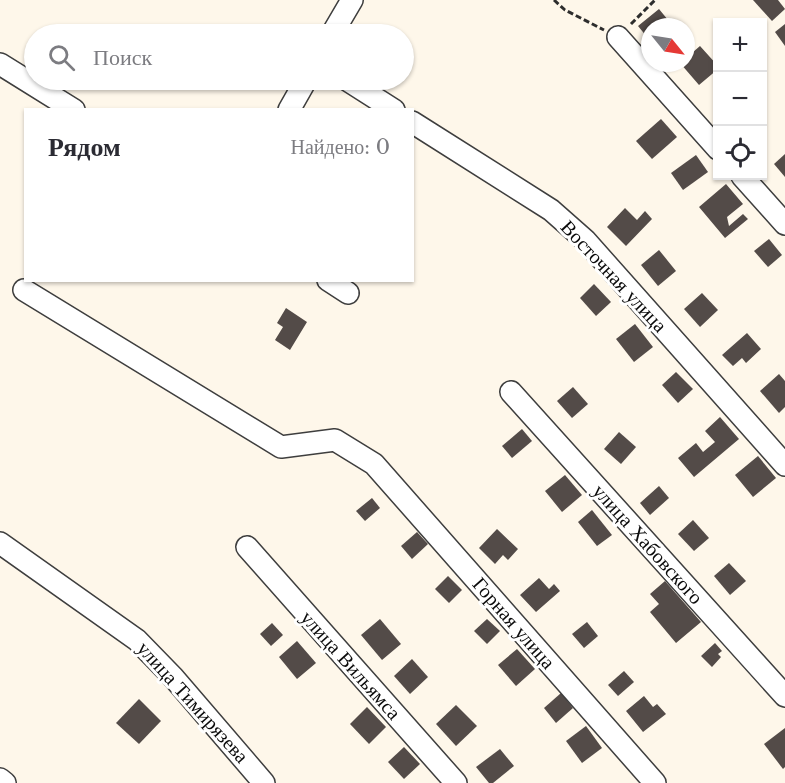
<!DOCTYPE html>
<html lang="ru">
<head>
<meta charset="utf-8">
<style>
  :root { --surface:#fff; --page:#f7f7f7; --text:#2b2b33; --muted:#7c7c81; --line:#e1e1e2 }
  body { margin:0; font-family:"Libre Baskerville",serif; background:var(--page); color:var(--text) }
  .controls { position:absolute; right:18px; top:18px; display:grid; overflow:hidden; border-radius:0px; box-shadow:0 2px 4px #0004 }
  .controls button { width:54px; height:54px; display:grid; place-items:center; padding:0; border:0; border-bottom:2px solid var(--line); background:var(--surface); color:var(--text); font:30px sans-serif }
  .compass { position:absolute; left:641px; top:18px; width:54px; height:54px; border-radius:50%; background:var(--surface); box-shadow:0 2px 4px #0004; rotate:120deg }
  .list { margin:0; padding:0; list-style:none }
  h2 { display:flex; justify-content:space-between; align-items:center; height:78px; margin:0; padding:0 24px; font-size:26px }
  h2 small { font-size:20px; font-weight:400; color:var(--muted) }
  .icon { flex:none; width:33px; height:33px; fill:none; stroke:currentColor; stroke-width:2; stroke-linecap:round; stroke-linejoin:round }
  .map { position:relative; flex:none; width:785px; height:783px; overflow:hidden }
  .search { position:absolute; background:var(--surface); box-shadow:0 2px 4px #0004; left:24px; top:24px; width:390px; height:66px; display:flex; align-items:center; gap:15px; box-sizing:border-box; padding:0 21px; border-radius:33px; color:var(--muted); font-size:22px }
  .panel { position:absolute; background:var(--surface); box-shadow:0 2px 4px #0004; left:24px; top:108px; width:390px; height:174px; border-radius:0px }
  .map>svg:first-child { display:block }
  .building { fill:#534b48 }
  .lines { fill:none; stroke-linecap:round; stroke-linejoin:round }
  .minor-casing { stroke:#3e3e3e; stroke-width:24 }
  .path { stroke:#2d2d2d; stroke-width:3; stroke-dasharray:6 3; stroke-linecap:butt }
  .minor { stroke:#fff; stroke-width:21 }
  .labels { text-anchor:middle; dominant-baseline:central; stroke-width:6; stroke-linejoin:round; paint-order:stroke }
  .street-label { font-size:20px; fill:#0b0b0b; stroke:#fff }
</style>
</head>
<body>
<div class="map">
<svg width="785" height="783" viewBox="0 0 785 783">
  <rect width="100%" height="100%" fill="#fef7ea"/>
  <g class="building">
    <polygon points="753,0 778,0 785,9 772,21"/>
    <polygon points="659,9 668,20 659,27 650,27 650,34 647,37 638,26"/>
    <polygon points="785,24 785,46 775,32"/>
    <polygon points="700,46 718,66 718,69 699,85 680,63 686,63 686,58"/>
    <polygon points="661,119 677,137 652,159 636,141"/>
    <polygon points="785,154 785,177 774,164"/>
    <polygon points="696,155 708,172 683,190 671,173"/>
    <polygon points="726,184 743,204 727,217 729,226 743,214 748,219 725,238 699,207"/>
    <polygon points="625,208 637,220 645,211 652,219 626,246 607,227"/>
    <polygon points="769,239 782,255 768,267 754,251"/>
    <polygon points="659,250 676,271 658,286 641,265"/>
    <polygon points="594,284 611,302 596,316 580,298"/>
    <polygon points="702,293 718,310 700,327 684,309"/>
    <polygon points="286,308 307,322 290,350 275,340 283,327 277,323"/>
    <polygon points="635,324 653,347 634,362 616,339"/>
    <polygon points="747,333 761,349 746,363 742,358 733,366 722,355"/>
    <polygon points="676,372 693,389 678,403 662,385"/>
    <polygon points="779,374 785,381 785,407 779,413 760,391"/>
    <polygon points="573,387 588,404 572,418 557,401"/>
    <polygon points="720,417 739,439 694,477 678,458 696,443 703,452 715,442 705,431"/>
    <polygon points="522,429 532,441 512,458 502,446"/>
    <polygon points="619,432 636,447 621,464 604,449"/>
    <polygon points="758,456 776,478 753,497 735,475"/>
    <polygon points="565,475 582,495 562,512 545,491"/>
    <polygon points="659,486 669,498 650,515 640,503"/>
    <polygon points="372,498 380,508 365,521 356,511"/>
    <polygon points="592,510 612,535 597,546 578,522"/>
    <polygon points="693,520 709,538 694,551 678,534"/>
    <polygon points="497,529 518,549 508,560 503,555 495,564 479,548"/>
    <polygon points="417,532 428,544 412,559 401,546"/>
    <polygon points="729,563 746,581 730,595 714,576"/>
    <polygon points="448,576 462,590 449,603 435,589"/>
    <polygon points="539,578 549,589 554,584 560,591 536,612 520,595"/>
    <polygon points="665,581 701,622 676,643 650,612 659,604 650,594"/>
    <polygon points="380,619 401,644 382,660 361,635"/>
    <polygon points="487,619 500,631 487,644 474,631"/>
    <polygon points="587,622 598,636 584,648 572,634"/>
    <polygon points="272,623 283,635 271,646 260,634"/>
    <polygon points="297,641 316,663 297,679 279,657"/>
    <polygon points="715,643 722,651 718,654 721,657 712,667 701,656"/>
    <polygon points="517,649 535,669 516,686 498,665"/>
    <polygon points="412,659 428,677 410,694 394,676"/>
    <polygon points="624,671 634,682 618,696 608,685"/>
    <polygon points="561,693 573,708 556,723 544,708"/>
    <polygon points="644,696 653,707 657,704 666,714 643,732 626,711"/>
    <polygon points="139,699 161,721 139,744 116,723"/>
    <polygon points="456,705 477,726 456,746 436,724"/>
    <polygon points="367,707 386,727 369,744 350,724"/>
    <polygon points="586,726 602,748 582,763 566,741"/>
    <polygon points="785,728 785,767 783,769 764,744"/>
    <polygon points="404,747 420,764 404,779 388,762"/>
    <polygon points="500,749 514,766 493,783 489,783 476,767"/>
  </g>
  <g class="lines">
    <g class="minor-casing">
      <g id="minor">
        <polyline points="332,34 352,0"/>
        <polyline points="618,37 718,149"/>
        <polyline points="0,64 74,110"/>
        <polyline points="347,80 394,110"/>
        <polyline points="289,110 306,80"/>
        <polyline points="412,122 551,210 585,240 785,465"/>
        <polyline points="742,176 785,224"/>
        <polyline points="328,280 348,293"/>
        <polyline points="24,290 281,447 335,440 374,464 655,783"/>
        <polyline points="511,392 785,696"/>
        <polyline points="0,543 137,640 173,677 264,783"/>
        <polyline points="247,547 456,783"/>
        <polyline points="0,779 5,783"/>
      </g>
    </g>
    <g class="path">
      <polyline points="554,0 565,10 604,30"/>
      <polyline points="631,24 655,0"/>
    </g>
    <use href="#minor" class="minor"/>
  </g>
  <g class="labels">
    <g class="street-label">
      <text transform="translate(614 276) rotate(47)">Восточная улица</text>
      <text transform="translate(648 544) rotate(48)">улица Хабовского</text>
      <text transform="translate(514 623) rotate(49)">Горная улица</text>
      <text transform="translate(351 665) rotate(48)">улица Вильямса</text>
      <text transform="translate(193 702) rotate(48)">улица Тимирязева</text>
    </g>
  </g>
</svg>
<div class="controls">
<button>+</button>
<button>−</button>
<button><svg class="icon" aria-label="locate" viewBox="0 0 24 24"><circle cx="12" cy="12" r="6"/><path d="M12 2v4M12 18v4M2 12h4M18 12h4"/></svg></button>
</div>
<svg class="compass" viewBox="-18 -18 36 36"><path d="M0-13l5 13h-10z" fill="#e53935"/><path d="M0 13l5-13h-10z" fill="#7c7c81"/></svg>
<div class="search"><svg class="icon" aria-label="search" viewBox="0 0 24 24"><circle cx="10" cy="10" r="6"/><path d="M15 15l6 6"/></svg>Поиск</div>
<section class="panel">
<h2>Рядом<small>Найдено: 0</small></h2>
<ul class="list">
</ul>
</section>
</div>
</body>
</html>
